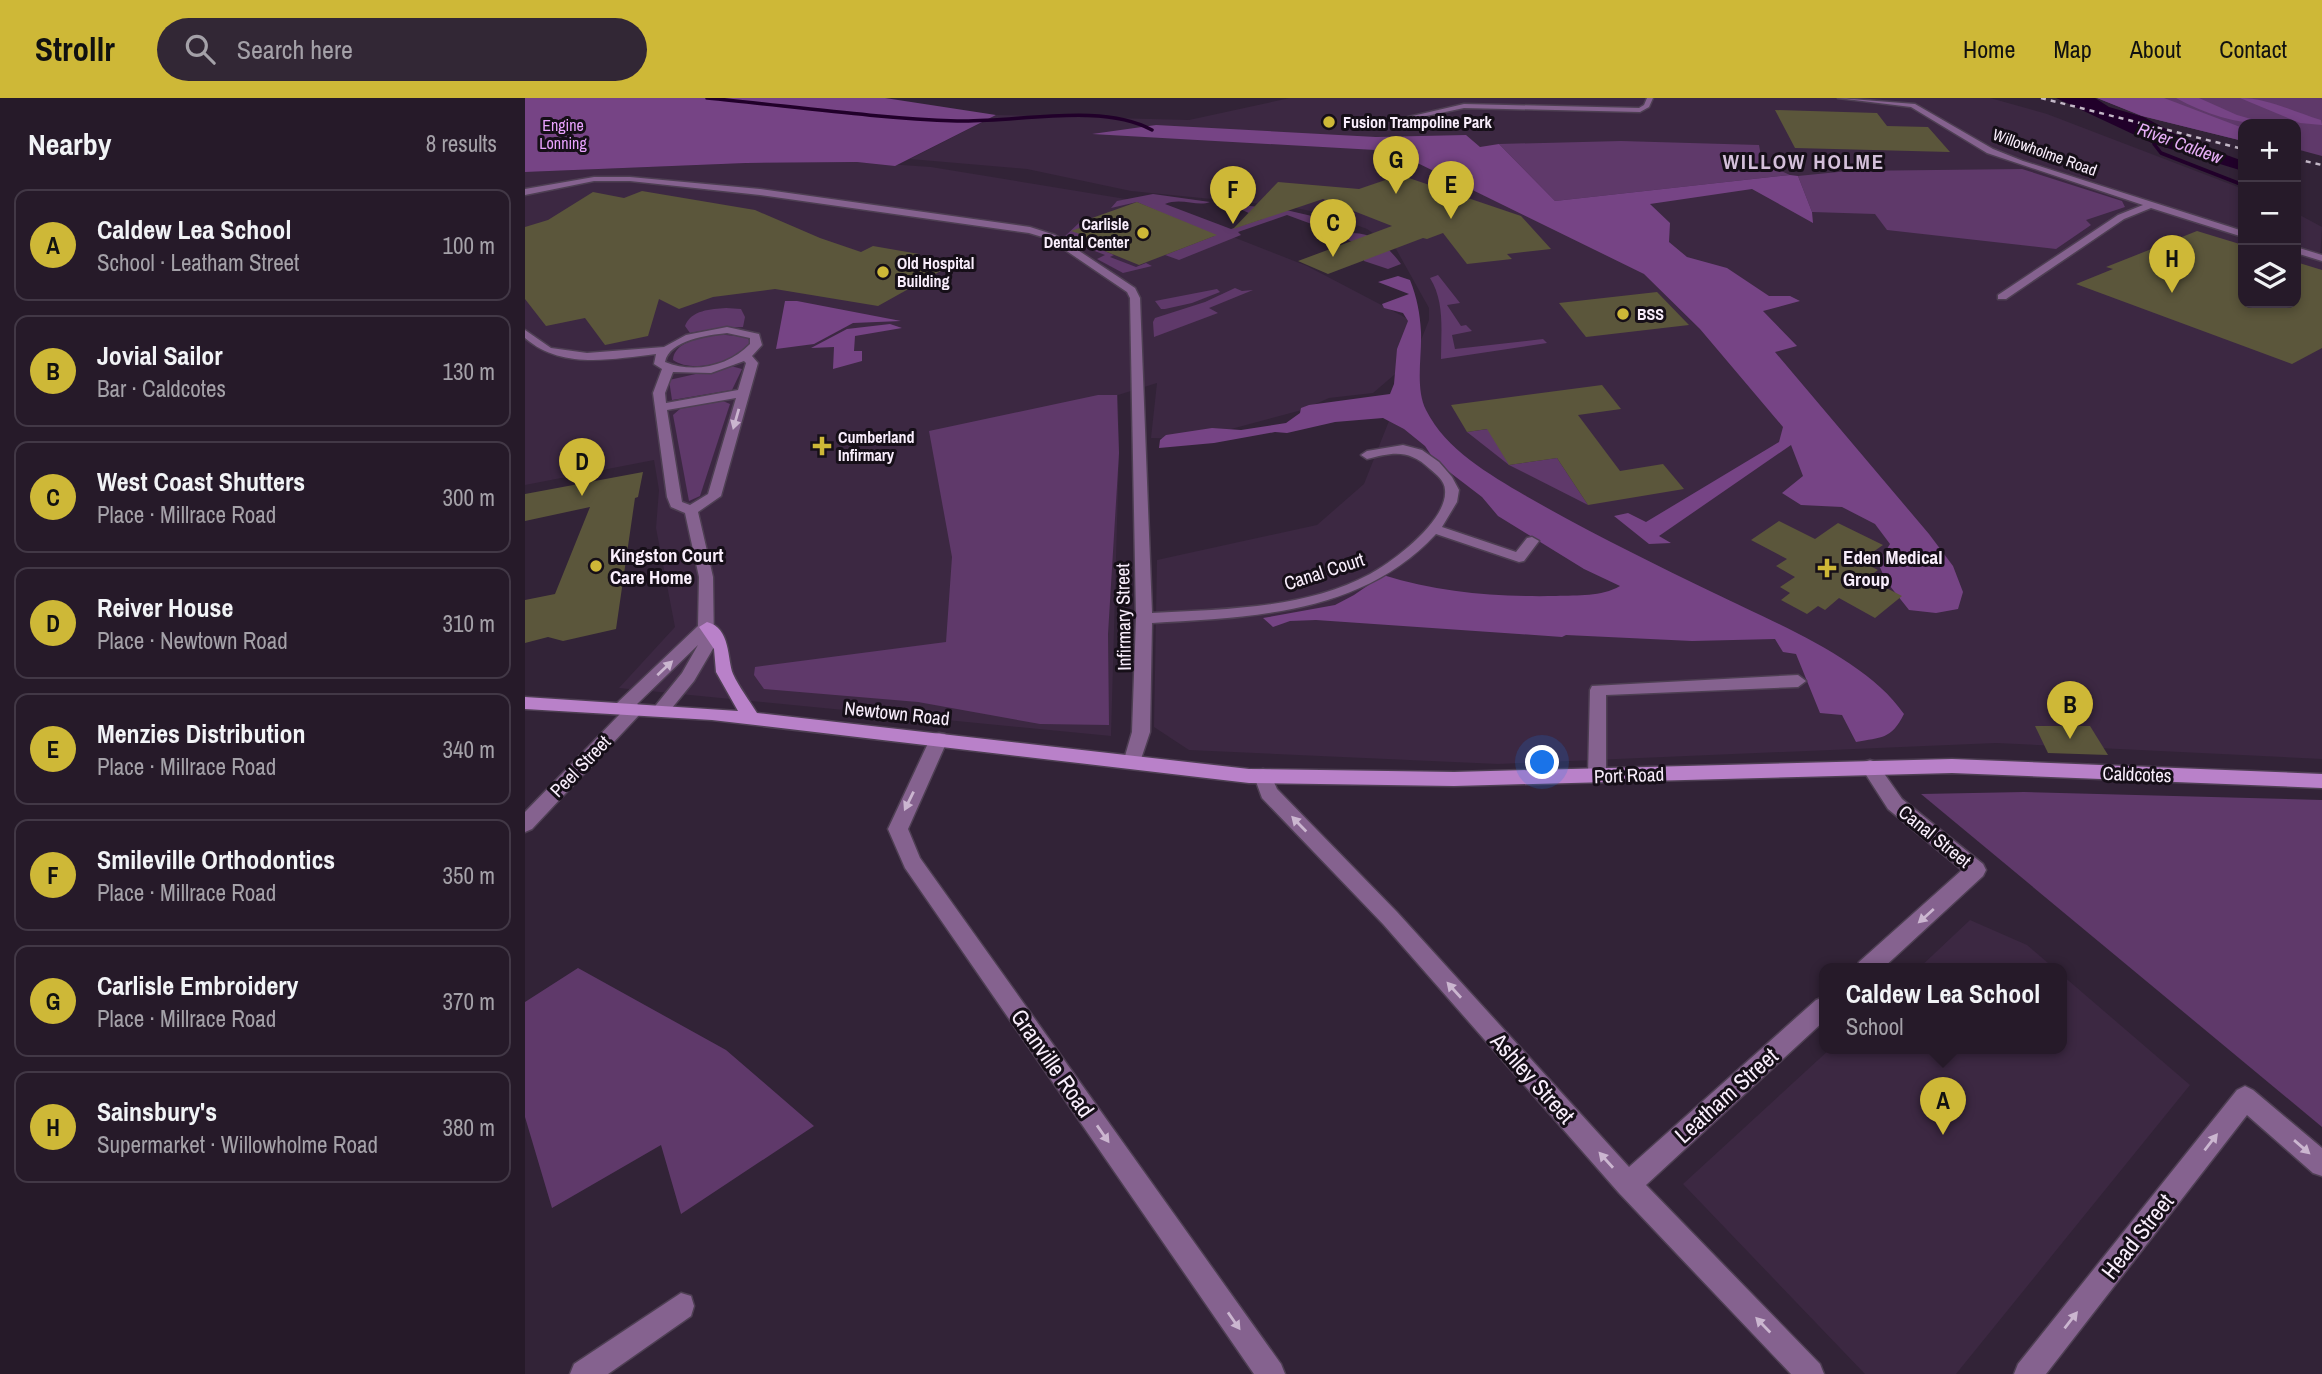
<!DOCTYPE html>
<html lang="en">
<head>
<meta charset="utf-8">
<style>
  :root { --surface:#261a29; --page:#322735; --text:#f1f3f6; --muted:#a4a1a8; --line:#423846; --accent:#ceb837 }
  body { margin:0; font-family:"Archivo Narrow",sans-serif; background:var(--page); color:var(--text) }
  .controls { position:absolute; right:21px; top:21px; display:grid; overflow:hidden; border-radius:14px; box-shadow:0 4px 10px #0003 }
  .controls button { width:63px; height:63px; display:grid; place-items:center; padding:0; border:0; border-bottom:2px solid var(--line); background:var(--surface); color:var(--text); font:35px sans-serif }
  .you { position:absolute; left:1018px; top:665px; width:24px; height:24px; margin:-18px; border:5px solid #fff; border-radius:50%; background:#1a73e8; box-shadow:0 0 0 10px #1a73e833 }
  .badge { display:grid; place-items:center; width:46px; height:46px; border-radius:50%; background:var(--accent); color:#111; font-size:23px; font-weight:700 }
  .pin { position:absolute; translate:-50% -58px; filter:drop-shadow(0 2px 4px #0008) }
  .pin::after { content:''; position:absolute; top:37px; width:24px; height:21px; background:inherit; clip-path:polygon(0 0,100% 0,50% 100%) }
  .popup { position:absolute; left:1294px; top:865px; width:248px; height:91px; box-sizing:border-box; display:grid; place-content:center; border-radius:14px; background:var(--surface); filter:drop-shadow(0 2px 5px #0005); font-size:23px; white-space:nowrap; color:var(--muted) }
  .popup b { font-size:26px; color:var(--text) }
  .popup::after { content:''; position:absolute; left:50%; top:100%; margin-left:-14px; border:14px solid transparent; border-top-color:var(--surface) }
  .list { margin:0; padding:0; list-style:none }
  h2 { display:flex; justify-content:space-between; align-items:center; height:91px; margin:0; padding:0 28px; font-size:30px }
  h2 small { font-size:23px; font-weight:400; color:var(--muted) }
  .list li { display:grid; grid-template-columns:46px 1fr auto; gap:21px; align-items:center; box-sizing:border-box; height:112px; margin:0 14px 14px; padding:0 14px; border:2px solid var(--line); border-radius:14px }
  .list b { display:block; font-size:26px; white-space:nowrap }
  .list p { margin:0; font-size:23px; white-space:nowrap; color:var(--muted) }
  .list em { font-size:23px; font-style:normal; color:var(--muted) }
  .icon { flex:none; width:38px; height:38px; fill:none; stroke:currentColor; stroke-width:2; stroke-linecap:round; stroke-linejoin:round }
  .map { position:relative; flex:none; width:1797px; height:1276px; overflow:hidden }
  header { display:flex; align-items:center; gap:42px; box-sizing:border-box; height:98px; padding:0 35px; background:var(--accent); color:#111 }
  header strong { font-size:33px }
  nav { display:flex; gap:38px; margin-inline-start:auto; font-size:24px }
  .search { width:490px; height:63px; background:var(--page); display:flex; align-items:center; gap:18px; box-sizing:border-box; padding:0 24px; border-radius:38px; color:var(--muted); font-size:26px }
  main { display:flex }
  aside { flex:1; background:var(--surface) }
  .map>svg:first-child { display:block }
  .built { fill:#3c2842 }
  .green { fill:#5f396a }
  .forest { fill:#764485 }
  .water { fill:#21002a }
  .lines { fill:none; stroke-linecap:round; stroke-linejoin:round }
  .stream { stroke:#21002a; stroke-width:3.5 }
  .building { fill:#5b563b }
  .minor-casing { stroke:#4e3f53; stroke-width:3 }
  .secondary-casing { stroke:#4e3f53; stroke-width:3 }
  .minor { fill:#85628f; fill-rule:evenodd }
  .secondary { fill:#b981c9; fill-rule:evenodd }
  .rail { stroke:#c3b7c7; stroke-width:2.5; stroke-dasharray:5 5; stroke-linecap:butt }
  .oneway { fill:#cbb6d0 }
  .poi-dot { fill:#ceb837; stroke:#160f18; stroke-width:2.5 }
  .labels { text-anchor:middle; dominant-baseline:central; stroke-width:6; stroke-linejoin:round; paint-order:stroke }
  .far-poi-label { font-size:16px; font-weight:bold; fill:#f9eefc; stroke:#160f18; text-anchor:start }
  .far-park-label { font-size:16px; fill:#eaa3ff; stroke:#160f18 }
  .far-street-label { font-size:16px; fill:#f9eefc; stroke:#160f18 }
  .far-water-label { font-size:18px; font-style:italic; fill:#e7aef7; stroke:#160f18 }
  .poi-label { font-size:19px; font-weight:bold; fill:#f9eefc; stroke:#160f18; text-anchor:start }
  .street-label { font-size:19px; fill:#f9eefc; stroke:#160f18 }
  .far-district-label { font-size:21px; font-weight:bold; letter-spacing:2px; fill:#d4c0da; stroke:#160f18 }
  .near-street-label { font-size:23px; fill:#f9eefc; stroke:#160f18 }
</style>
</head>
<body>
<header>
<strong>Strollr</strong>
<div class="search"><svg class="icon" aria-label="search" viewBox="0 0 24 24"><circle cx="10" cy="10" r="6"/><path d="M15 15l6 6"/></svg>Search here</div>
<nav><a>Home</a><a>Map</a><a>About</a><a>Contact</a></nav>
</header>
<main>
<aside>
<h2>Nearby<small>8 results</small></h2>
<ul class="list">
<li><span class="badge">A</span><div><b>Caldew Lea School</b><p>School · Leatham Street</p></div><em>100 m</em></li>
<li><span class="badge">B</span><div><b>Jovial Sailor</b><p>Bar · Caldcotes</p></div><em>130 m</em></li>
<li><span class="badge">C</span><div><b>West Coast Shutters</b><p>Place · Millrace Road</p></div><em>300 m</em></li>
<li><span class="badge">D</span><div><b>Reiver House</b><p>Place · Newtown Road</p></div><em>310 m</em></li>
<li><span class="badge">E</span><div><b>Menzies Distribution</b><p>Place · Millrace Road</p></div><em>340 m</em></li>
<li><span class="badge">F</span><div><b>Smileville Orthodontics</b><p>Place · Millrace Road</p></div><em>350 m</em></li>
<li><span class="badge">G</span><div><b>Carlisle Embroidery</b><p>Place · Millrace Road</p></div><em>370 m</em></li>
<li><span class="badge">H</span><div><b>Sainsbury's</b><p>Supermarket · Willowholme Road</p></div><em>380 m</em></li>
</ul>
</aside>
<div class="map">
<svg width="1797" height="1276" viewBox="0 0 1797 1276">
  <rect width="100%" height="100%" fill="#322337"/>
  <g class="built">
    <polygon points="765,0 1465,0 1522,16 1718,91 1718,205 1771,205 1771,115 1797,129 1795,162 1797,163 1797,661 1471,645 973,666 664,652 629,629 632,462 792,427 839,386 904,222 904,210 871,151 842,131 804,117 766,109 606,93 502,71 385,61 471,17 664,22"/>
    <polygon points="332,64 406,69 619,104 782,168 885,222 876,271 848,295 804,300 777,312 669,341 626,340 632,285 593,297 594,355 586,638 94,590 150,529 131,430 134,392 129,362 0,387 0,74 221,65"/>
    <polygon points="1445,822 1502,847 1530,871 1393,871"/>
    <polygon points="1537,877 1665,987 1431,1276 1340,1276 1158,1086 1305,951 1537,951"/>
  </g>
  <g class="green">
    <polygon points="1572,0 1797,0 1797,58 1771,51 1771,26 1718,26 1718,43 1617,18"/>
    <polygon points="1096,43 1234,47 1237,64 1265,77 1030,103 974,46"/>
    <polygon points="1497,71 1597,103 1600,109 1561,122 1566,127 1531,151 1362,132 1350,116 1287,114 1273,78 1323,73"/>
    <path d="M 628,96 L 685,104 C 672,109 656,99 640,106 L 706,131 L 737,121 L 715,111 L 695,109 L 699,105 L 761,112 L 817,125 L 817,129 L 803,132 L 762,117 L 713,134 L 716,137 L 654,162 L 640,157 L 689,138 L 612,104 L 586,110 L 592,103 Z"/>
    <polygon points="554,125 561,128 548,133 558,137 549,140 589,157 585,159 611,169 621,165 627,168 598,175 572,161 580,157 562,150 558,152 539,139"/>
    <path d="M 828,135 C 849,135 863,149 876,166 L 863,171 L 839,163 L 840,150 L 817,139 Z"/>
    <path d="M 913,177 L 935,205 L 922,207 L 936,228 L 941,227 L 947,233 L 927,237 L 930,251 L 1018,241 L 1022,245 L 916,261 C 916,233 920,204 905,180 Z"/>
    <polygon points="710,190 717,193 728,192 684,210 693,215 629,239 628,224 630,220 680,204"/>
    <polygon points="692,191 695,194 667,205 640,211 636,211 630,203"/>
    <path d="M 201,210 L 216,211 L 220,219 L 218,229 L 193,230 L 165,235 L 160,228 C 166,212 186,211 201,210 Z"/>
    <path d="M 191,236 L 221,239 L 225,243 L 224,248 C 208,264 168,276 148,262 C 149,244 176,239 191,236 Z"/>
    <polygon points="206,268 217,271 207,292 147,302 144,282"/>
    <polygon points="573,297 592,297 594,355 583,536 584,627 515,626 393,604 239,591 229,577 230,569 421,544 427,459 404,333"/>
    <polygon points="198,303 205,306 175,398 164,403 148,317 156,310"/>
    <polygon points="1004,325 984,367 1032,360 1063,407 984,367 942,334"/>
    <polygon points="1499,694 1797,702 1797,1029 1396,696"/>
    <polygon points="53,870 201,952 289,1028 156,1116 136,1047 27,1110 0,1019 0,904"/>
  </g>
  <g class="forest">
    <polygon points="0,0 360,0 471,17 370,68 332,64 221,65 0,74"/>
    <polygon points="1572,0 1639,0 1718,30 1718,43 1617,18"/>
    <path d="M 1651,0 L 1674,0 L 1712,17 L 1744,26 C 1711,26 1680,16 1651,0 Z"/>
    <path d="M 1715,0 C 1743,0 1769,14 1796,22 L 1797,27 L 1775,25 Z"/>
    <polygon points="631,27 851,39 941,37 955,49 974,46 1030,103 1265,77 1273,78 1287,114 1288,125 1227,91 1125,106 1145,125 1144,144 1162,159 1202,170 1244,198 1265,198 1275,203 1238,213 1272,248 1250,254 1404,436 1428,468 1438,494 1433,511 1411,515 1384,512 1361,483 1353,465 1365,446 1350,426 1317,409 1276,407 1257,395 1278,378 1266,347 1134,438 1146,445 1124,446 1089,418 1103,415 1121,424 1254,344 1258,329 1175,231 1119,176 868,53 567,36"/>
    <path d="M 873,178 L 885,182 C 892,200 895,215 896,234 C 897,258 890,290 901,312 C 921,352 964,376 1001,398 C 1062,433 1125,464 1189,495 C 1248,524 1342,561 1379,616 C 1366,642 1356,639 1331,644 L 1317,617 L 1295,615 L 1271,556 L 1258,554 L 1250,541 L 1167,543 L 1041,537 L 1037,539 L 791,522 L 765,523 L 748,529 L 738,520 L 810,507 L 829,497 L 858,477 C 916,495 971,499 1031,498 C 1053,497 1076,499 1095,488 L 1059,471 L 973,418 L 957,399 L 910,363 L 900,348 L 879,331 L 858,320 L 810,324 L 762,335 L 750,334 L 689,345 L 634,350 L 635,342 L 641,337 L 687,330 L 716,332 L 761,325 L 775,315 L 776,310 L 784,307 L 865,296 L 869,286 L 872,251 L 883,223 L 878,215 L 859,210 L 857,206 L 884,196 L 853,184 Z"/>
    <polygon points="260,203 272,203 376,223 328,225 289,246 251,251"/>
    <polygon points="365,226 377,230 330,238 329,253 337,253 337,263 308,271 309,249 286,250 322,231"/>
  </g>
  <polygon class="water" points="1531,0 1570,0 1584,9 1619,19 1663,43 1718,63 1718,73 1629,46"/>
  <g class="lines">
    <g class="stream">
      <path d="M 182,0 C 265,8 349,20 432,23 C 491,25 575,4 627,32"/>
      <polyline points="1635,40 1629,46 1636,55 1718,87"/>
    </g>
  </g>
  <g class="building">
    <polygon points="1250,12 1352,15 1362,28 1403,29 1425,54 1270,50"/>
    <polygon points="875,77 996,118 1026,151 982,156 987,161 942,166 918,135 902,141 898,140 803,176 773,163 867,128 798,101 708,131 753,84 834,91"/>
    <polygon points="117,93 230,112 295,140 336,154 348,148 394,156 390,159 430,165 353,208 250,191 188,199 154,211 134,201 123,238 80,247 60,220 21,228 0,201 0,129 23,122 68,94 99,100"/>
    <polygon points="612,104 692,137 614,167 548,140 558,137 546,133 560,128 553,125"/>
    <polygon points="1672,133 1718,147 1718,205 1771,205 1771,164 1797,172 1797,250 1767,266 1551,186 1588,171 1581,169"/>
    <polygon points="1132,194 1164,227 1061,239 1034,205"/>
    <polygon points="1077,287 1096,311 1053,317 1095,373 1138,366 1159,391 1063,407 1032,360 984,367 962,331 942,334 926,307"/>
    <polygon points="118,374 113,399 110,400 91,531 38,543 23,539 0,545 0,502 30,496 65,409 0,423 0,396"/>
    <polygon points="1254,423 1290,441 1313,425 1358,447 1335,463 1353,472 1342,480 1377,498 1350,520 1314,500 1300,512 1293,508 1282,516 1256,502 1265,495 1255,489 1270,479 1251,468 1262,461 1226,442"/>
    <polygon points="1510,628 1565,628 1583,657 1523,655"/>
  </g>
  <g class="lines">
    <g class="minor-casing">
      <g id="minor">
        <polygon points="1122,0 1128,0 1124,9 1115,14 939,10 887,21 883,19 939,6 1114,10 1119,7"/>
        <polygon points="1313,0 1390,6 1468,51 1498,63 1718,133 1718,139 1626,110 1599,121 1481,201 1473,201 1473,197 1593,117 1618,107 1462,55 1386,9"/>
        <path d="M 69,79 L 105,79 L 235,91 L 505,129 L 530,137 L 610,190 L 615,200 L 627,515 C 699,511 780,511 845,476 C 869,463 923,422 920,392 C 920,383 911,376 905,371 C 884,351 868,354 842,361 L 836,357 L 842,353 L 878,347 L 897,352 L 914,364 L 927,379 L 934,392 L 932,404 L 917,429 L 991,454 L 1002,440 L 1007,439 L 1014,443 L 999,463 L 994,464 L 911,436 C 837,516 729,519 627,525 L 625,634 L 613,670 L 601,670 L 598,665 L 607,634 L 611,520 L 605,200 L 602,194 L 524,141 L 504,135 L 235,97 L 105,83 L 69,83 L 0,97 L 0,91 Z"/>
        <polygon points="1771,149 1797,157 1797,163 1771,155"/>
        <path d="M 202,229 L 234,236 L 237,247 L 227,258 L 233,265 L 196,398 L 173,414 L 188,479 L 189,549 L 169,583 L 142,616 L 130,616 L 127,612 L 157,575 L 173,547 L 112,606 L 119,611 L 116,615 L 7,731 L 0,734 L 0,714 L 95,616 L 88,610 L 91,606 L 173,528 L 174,479 L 160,415 L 146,409 L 142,399 L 128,295 L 137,271 L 129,266 L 131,256 C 87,261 37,272 0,240 L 0,232 L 26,250 L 62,255 L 139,249 L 161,237 ZM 202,235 L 225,240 L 225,246 C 204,268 169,276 140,264 C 144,242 183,237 202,235 ZM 219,263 L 221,265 L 213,292 L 141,305 L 140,295 L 148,274 L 186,275 ZM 211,300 L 183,396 L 165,407 L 157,404 L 142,312 Z"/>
        <polygon points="1273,577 1281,583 1273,589 1081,597 1081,678 1078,683 1066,683 1063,678 1065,592 1067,588"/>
        <polygon points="414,635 420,636 423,641 383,731 395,760 756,1266 760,1276 729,1276 380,770 363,731 405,641 408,636"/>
        <polygon points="1345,662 1351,664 1377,701 1458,766 1461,772 1458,778 1357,871 1331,871 1334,864 1437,772 1363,711 1336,669 1339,664"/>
        <polygon points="738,671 744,673 752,691 872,814 1104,1069 1291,902 1299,899 1299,923 1121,1087 1295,1266 1299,1276 1266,1276 1094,1095 858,826 737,700 729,678 732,673"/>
        <polygon points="1720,988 1728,992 1797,1050 1797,1078 1788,1075 1722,1017 1521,1276 1489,1276 1493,1266 1712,992"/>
        <polygon points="156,1195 166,1198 169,1208 166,1218 83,1276 45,1276 49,1266"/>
      </g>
    </g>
    <g class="secondary-casing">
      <path id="secondary" d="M 182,524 C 206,530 202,561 208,576 C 214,589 224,602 232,615 L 724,671 L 929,674 L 1427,661 L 1797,676 L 1797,690 L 1427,675 L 929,688 L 724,685 L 187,622 L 0,611 L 0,599 L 213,613 L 191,574 L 189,551 L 174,529 Z"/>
    </g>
    <use href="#minor" class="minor"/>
    <use href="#secondary" class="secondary"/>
    <g class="rail">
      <polyline points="1516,0 1718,51"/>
      <polyline points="1771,61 1797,67"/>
    </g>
  </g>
  <defs><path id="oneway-solid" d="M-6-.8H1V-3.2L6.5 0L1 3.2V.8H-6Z" transform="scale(1.75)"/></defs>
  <g class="oneway">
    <use href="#oneway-solid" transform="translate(211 321) rotate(106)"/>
    <use href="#oneway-solid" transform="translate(140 570) rotate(-43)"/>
    <use href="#oneway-solid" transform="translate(384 703) rotate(116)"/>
    <use href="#oneway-solid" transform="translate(774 726) rotate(-134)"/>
    <use href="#oneway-solid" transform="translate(1401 818) rotate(138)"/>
    <use href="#oneway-solid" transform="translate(929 892) rotate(-132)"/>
    <use href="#oneway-solid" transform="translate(578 1036) rotate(55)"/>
    <use href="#oneway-solid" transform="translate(1686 1044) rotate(-52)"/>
    <use href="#oneway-solid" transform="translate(1777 1049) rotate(41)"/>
    <use href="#oneway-solid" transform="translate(1081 1062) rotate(-132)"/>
    <use href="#oneway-solid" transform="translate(1546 1222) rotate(-52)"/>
    <use href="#oneway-solid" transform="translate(709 1223) rotate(55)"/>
    <use href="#oneway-solid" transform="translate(1238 1227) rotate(-134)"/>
  </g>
  <g class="poi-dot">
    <circle cx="804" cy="24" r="7"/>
    <circle cx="618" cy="135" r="7"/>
    <circle cx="358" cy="174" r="7"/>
    <circle cx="1098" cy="216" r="7"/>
    <path d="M293.5 337.5h7v7h7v7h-7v7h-7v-7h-7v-7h7z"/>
    <circle cx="71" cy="468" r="7"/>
    <path d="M1298.5 459.5h7v7h7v7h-7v7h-7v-7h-7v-7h7z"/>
  </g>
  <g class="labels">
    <g class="far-poi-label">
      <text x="818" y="24">Fusion Trampoline Park</text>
      <text x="604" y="126" text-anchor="end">Carlisle<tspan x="604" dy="18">Dental Center</tspan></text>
      <text x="372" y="165">Old Hospital<tspan x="372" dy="18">Building</tspan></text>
      <text x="1112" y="216">BSS</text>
      <text x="313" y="339">Cumberland<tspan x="313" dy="18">Infirmary</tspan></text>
    </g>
    <g class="far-park-label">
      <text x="38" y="27">Engine<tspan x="38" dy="18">Lonning</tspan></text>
    </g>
    <g class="far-street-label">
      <text transform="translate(1520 54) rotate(20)">Willowholme Road</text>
    </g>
    <g class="far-water-label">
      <text transform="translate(1655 45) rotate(20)">River Caldew</text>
    </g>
    <g class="poi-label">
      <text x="85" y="457">Kingston Court<tspan x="85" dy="22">Care Home</tspan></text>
      <text x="1318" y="459">Eden Medical<tspan x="1318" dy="22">Group</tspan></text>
    </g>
    <g class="street-label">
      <text transform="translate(799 473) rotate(-18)">Canal Court</text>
      <text transform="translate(598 519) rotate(-91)">Infirmary Street</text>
      <text transform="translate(372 615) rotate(6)">Newtown Road</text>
      <text transform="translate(55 668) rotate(-46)">Peel Street</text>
      <text transform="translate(1612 676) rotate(2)">Caldcotes</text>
      <text transform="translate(1104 677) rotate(-2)">Port Road</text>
      <text transform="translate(1410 738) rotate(39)">Canal Street</text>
    </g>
    <g class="far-district-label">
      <text x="1279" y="63">WILLOW HOLME</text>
    </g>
    <g class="near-street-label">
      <text transform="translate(528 965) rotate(55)">Granville Road</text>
      <text transform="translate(1008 980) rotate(48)">Ashley Street</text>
      <text transform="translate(1201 997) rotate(-42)">Leatham Street</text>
      <text transform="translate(1612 1138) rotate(-52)">Head Street</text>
    </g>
  </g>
</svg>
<div class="controls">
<button>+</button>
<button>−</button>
<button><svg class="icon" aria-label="layers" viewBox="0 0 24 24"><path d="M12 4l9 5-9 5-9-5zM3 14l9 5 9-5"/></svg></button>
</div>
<div class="you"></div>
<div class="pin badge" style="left:1418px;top:1037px">A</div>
<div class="popup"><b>Caldew Lea School</b>School</div>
<div class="pin badge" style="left:1545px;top:641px">B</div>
<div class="pin badge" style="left:808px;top:159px">C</div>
<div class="pin badge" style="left:57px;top:398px">D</div>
<div class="pin badge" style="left:926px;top:121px">E</div>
<div class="pin badge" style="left:708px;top:126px">F</div>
<div class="pin badge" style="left:871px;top:96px">G</div>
<div class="pin badge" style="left:1647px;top:195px">H</div>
</div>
</main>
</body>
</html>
